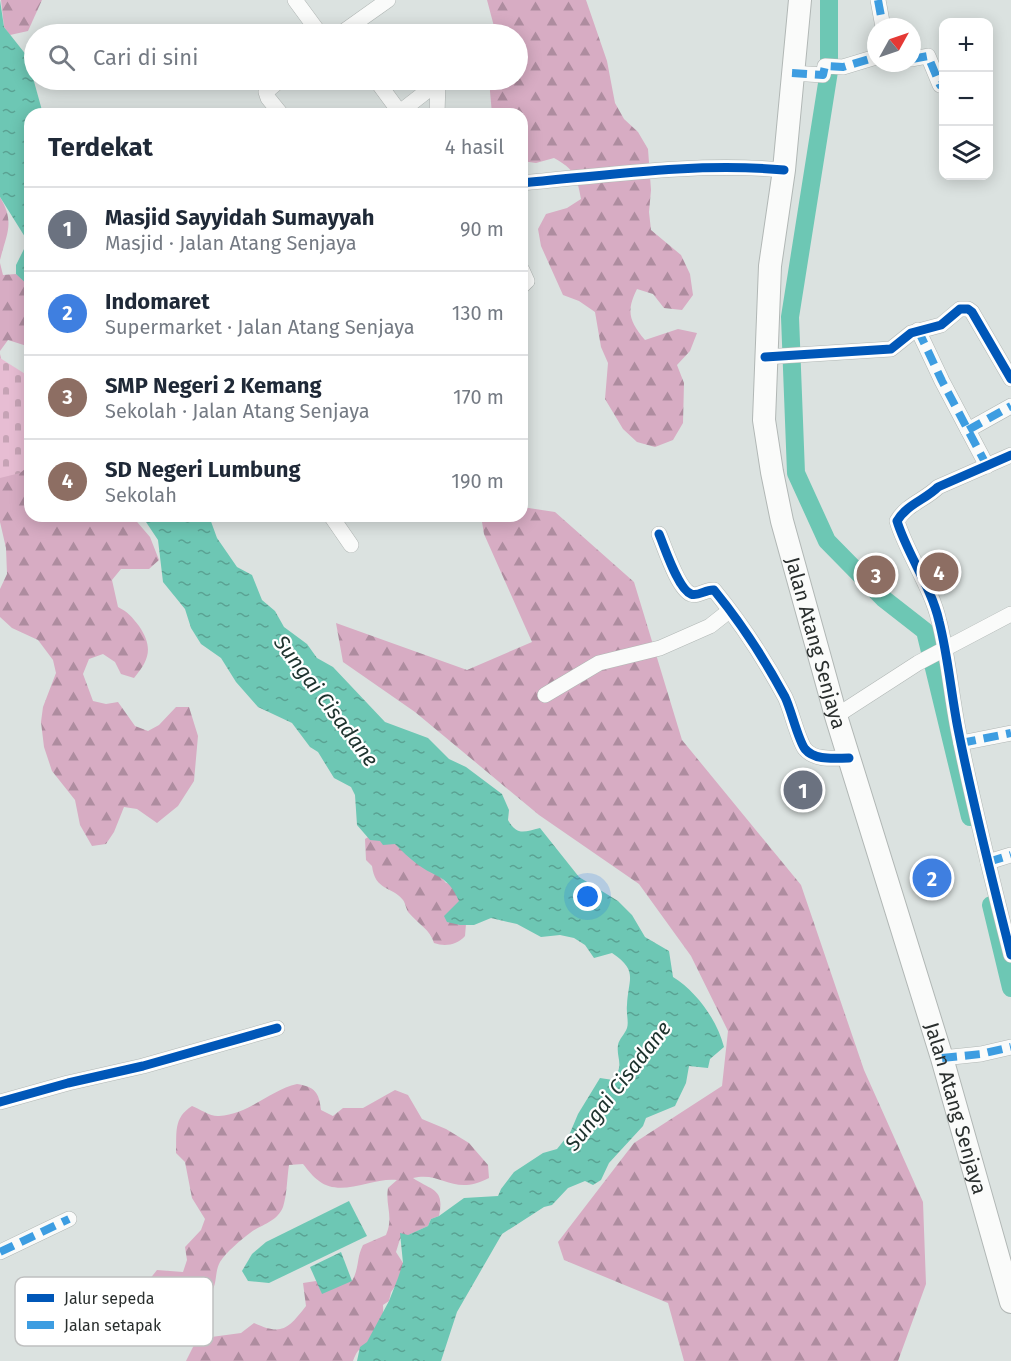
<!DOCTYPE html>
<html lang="id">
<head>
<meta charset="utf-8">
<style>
  :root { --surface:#fff; --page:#f6f6f7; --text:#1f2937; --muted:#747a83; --line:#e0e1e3; --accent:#0f766e }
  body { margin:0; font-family:"Fira Sans",sans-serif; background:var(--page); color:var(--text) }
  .controls { position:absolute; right:18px; top:18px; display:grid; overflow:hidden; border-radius:12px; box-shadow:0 3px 15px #0003 }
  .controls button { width:54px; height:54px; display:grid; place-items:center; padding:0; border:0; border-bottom:2px solid var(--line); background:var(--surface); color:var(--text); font:30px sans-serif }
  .compass { position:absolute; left:867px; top:18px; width:54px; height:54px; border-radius:50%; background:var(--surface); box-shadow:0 3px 15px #0003; rotate:50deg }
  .you { position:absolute; left:588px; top:897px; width:21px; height:21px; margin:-15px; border:4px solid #fff; border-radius:50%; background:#1a73e8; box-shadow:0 0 0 9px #1a73e833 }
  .badge { display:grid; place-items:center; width:39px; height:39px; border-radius:50%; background:var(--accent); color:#fff; font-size:20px; font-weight:700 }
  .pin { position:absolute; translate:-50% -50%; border:3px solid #fff; box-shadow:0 2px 6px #0006 }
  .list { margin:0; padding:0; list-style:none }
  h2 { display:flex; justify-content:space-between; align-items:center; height:78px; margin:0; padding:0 24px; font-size:26px }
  h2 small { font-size:20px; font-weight:400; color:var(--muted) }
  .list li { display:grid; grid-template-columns:39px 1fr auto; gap:18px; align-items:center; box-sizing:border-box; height:84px; padding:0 24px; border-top:2px solid var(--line) }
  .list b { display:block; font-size:22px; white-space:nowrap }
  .list p { margin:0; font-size:20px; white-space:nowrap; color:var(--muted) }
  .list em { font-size:20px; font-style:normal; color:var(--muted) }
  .icon { flex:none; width:33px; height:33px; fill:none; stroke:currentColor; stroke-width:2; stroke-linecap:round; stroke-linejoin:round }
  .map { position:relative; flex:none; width:1011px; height:1361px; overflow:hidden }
  .search { position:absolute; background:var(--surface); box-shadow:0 3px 15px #0003; left:24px; top:24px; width:504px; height:66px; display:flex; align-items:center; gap:15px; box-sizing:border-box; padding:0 21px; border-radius:33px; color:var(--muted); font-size:22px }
  .panel { position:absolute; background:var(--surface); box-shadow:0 3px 15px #0003; left:24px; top:108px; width:504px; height:414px; border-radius:18px }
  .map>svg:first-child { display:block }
  .forest { fill:url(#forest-firs) }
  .cemetery { fill:url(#cemetery-stones) }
  .water { fill:url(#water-ripples) }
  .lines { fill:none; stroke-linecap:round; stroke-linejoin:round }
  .canal { stroke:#6dc7b4; stroke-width:18 }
  .minor-casing { stroke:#b1b7b5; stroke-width:16 }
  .secondary-casing { stroke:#b1b7b5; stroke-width:24 }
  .minor { stroke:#fafbfa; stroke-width:15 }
  .secondary { stroke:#fafbfa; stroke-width:22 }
  .quiet { stroke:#3d9de1; stroke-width:8; stroke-dasharray:15 8; stroke-linecap:butt }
  .cycleway-casing { stroke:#fff; stroke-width:13 }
  .cycleway { stroke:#0057b8; stroke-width:9 }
  .labels { text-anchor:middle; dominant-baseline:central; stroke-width:4.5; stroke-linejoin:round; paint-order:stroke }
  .street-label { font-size:20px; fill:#292e2d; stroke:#fff }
  .water-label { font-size:21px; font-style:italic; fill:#1d322d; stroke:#fff }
  .key { fill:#fff; stroke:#bfc0c0; stroke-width:1.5 }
  .key-label { font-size:16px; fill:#292e2d }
</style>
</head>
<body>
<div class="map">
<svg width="1011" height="1361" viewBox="0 0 1011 1361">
  <defs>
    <pattern id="forest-firs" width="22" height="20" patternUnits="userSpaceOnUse" patternTransform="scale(1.5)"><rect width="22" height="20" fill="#d7acc3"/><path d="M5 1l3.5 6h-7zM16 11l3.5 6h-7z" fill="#ae8c9f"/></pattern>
    <pattern id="cemetery-stones" width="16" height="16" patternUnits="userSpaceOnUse" patternTransform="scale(1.5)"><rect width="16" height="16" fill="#e7bdd3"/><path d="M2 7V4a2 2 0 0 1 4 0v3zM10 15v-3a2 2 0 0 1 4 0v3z" fill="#c6a3b5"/></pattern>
    <pattern id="water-ripples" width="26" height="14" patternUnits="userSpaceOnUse" patternTransform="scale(1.5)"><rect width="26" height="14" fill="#6dc7b4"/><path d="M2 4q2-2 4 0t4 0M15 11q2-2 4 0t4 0" fill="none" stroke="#5aa293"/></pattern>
  </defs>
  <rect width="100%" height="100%" fill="#dbe2e0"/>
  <g class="forest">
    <polygon points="1,0 42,0 28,31 10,35 4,27"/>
    <path d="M 487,0 L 586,0 L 607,61 L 615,103 L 624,119 L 638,132 L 648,149 L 651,190 L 649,212 L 651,230 L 681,255 L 690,274 L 693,295 L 682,310 L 664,308 L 653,294 L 637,289 C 626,311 629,321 645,340 L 678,329 L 697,333 L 690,351 L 677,365 L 684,383 L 683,423 L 673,440 L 655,447 L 637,442 L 623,429 L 605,399 L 608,363 L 601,347 L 595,312 L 579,301 L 563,295 L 541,246 L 538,229 L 546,214 L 567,208 L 581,199 C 577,176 574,169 554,158 L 536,163 L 522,161 L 522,114 L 492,114 L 489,80 L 518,80 L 518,34 L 496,34 Z"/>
    <path d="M 0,197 C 15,223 7,232 0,260 Z"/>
    <polygon points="0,263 3,275 16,274 30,283 30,347 8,340 0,351"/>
    <path d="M 0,354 L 3,366 L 30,413 L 30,516 L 132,516 L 150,537 L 159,560 L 149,569 L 121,569 L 112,580 L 118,607 C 128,612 132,617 139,626 C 153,647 150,659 134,678 L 121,674 L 115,662 L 103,654 L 89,659 L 83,674 L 93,701 L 106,704 L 118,702 L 135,726 L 148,731 L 159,725 L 176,707 L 189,707 L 198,736 L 194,781 L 178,806 L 157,823 L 137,809 L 124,807 L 114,832 L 106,844 L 92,846 L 80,825 L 75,800 L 52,771 L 44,747 L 41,722 L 43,707 L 56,673 L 53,660 L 38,640 L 12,628 L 0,617 L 0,589 L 7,574 L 6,548 L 0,522 Z"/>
    <polygon points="522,507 555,512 634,582 682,740 801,885 864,1070 923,1202 926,1284 898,1361 684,1361 668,1303 564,1260 558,1242 634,1143 722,1086 728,1031 691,956 639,884 539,815 415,712 343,662 336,623 467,670 532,642 484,534 481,516 522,516"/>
    <path d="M 373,834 L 407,849 L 435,870 L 446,883 L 455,884 L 466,924 L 465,936 C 457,945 445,947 434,943 C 430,929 418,924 409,913 C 406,910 406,904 403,900 C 392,886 375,891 372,866 L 366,860 L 365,839 Z"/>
    <path d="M 297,1084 C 315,1087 319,1092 321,1110 L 333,1116 L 343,1108 L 363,1108 L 395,1090 L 408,1095 L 422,1119 L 446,1129 L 469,1143 L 488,1165 L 489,1178 C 453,1197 443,1171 413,1178 C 432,1191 445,1188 439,1216 L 431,1219 L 428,1226 L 400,1239 L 396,1252 L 403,1263 L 399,1281 L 391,1292 L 389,1301 L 383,1305 C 384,1317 381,1332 372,1341 C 362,1351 360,1343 353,1361 L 186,1361 L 194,1345 L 204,1338 L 241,1333 L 254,1323 C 282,1336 288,1329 306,1306 L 303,1283 L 316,1281 L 328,1288 L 352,1281 C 360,1266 356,1259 363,1245 L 386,1235 C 394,1216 385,1206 388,1188 L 397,1180 C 373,1177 341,1198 319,1181 C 313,1177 308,1170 303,1164 L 289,1165 C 287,1178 287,1195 283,1207 C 277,1222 262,1224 250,1233 C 241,1240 226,1252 220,1262 C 215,1271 217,1281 213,1289 C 204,1305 186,1302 186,1325 L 176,1334 C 159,1320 154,1302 149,1280 L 157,1270 L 183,1272 L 187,1260 L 185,1247 L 201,1230 L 205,1219 L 192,1198 L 185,1162 L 176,1153 C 177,1133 173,1118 192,1106 C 200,1109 211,1117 219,1116 C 250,1114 270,1090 297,1084 Z"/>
  </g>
  <polygon class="cemetery" points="0,358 30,377 30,465 20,473 0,478"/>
  <g class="water">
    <polygon points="0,0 4,27 27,56 43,114 30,114 30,287 16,274 16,265 25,247 25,237 0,197"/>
    <path d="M 142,516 L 209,516 L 217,538 L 237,567 L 252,575 L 262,600 L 275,611 L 284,627 L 307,644 L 317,658 L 333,667 L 385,722 L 428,738 L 449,759 L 466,767 L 502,794 L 509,810 L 508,820 C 517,836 524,832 540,828 L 579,877 L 618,901 L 632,915 L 645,937 L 669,951 L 673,977 C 697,992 717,1020 724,1047 L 710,1059 L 708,1068 L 689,1066 L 686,1083 L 675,1106 L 646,1118 L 643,1126 L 609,1163 L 601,1180 L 593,1185 L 585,1181 L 568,1188 L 552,1205 L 544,1207 L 502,1234 L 457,1312 L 441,1361 L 357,1361 L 360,1347 L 367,1342 L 389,1301 L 398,1278 L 403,1263 L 400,1233 L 408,1235 L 428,1226 L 431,1219 L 439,1216 L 464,1198 L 498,1196 L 501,1189 L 514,1172 L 543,1153 L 557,1149 L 570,1133 L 578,1114 L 600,1078 L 613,1080 C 625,1064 616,1059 618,1045 C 619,1039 625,1034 627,1028 C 629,1022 626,1013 627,1005 C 628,979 639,971 612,953 L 594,958 L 585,945 L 574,938 L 560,935 L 541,937 L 517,924 L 491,918 L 474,925 L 460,925 L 447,922 L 444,916 L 459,901 C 447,874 437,879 417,864 C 409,858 402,851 395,844 L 383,845 L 380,841 L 370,840 L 357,825 L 355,795 L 351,787 L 334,778 L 318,752 L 310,747 L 292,723 L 258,707 L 236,682 L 221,658 L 201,644 L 191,628 L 185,609 L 163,582 L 158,540 Z"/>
    <polygon points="349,1201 367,1236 269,1283 248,1281 242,1271 252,1254 266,1242"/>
    <polygon points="341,1252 352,1281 322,1294 310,1267"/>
  </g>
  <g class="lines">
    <g class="canal">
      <polyline points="829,0 829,71 790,317 796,473 827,541 884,599 925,631 970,817"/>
      <polyline points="991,905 1011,988"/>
    </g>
    <g class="minor-casing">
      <g id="minor">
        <polyline points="295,0 320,34"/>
        <polyline points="878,0 883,27"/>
        <polyline points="340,34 388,0"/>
        <polyline points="912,59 928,56 940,85 944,83"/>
        <polyline points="792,73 823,75 825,66 843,67 876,57"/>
        <polyline points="280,80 266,92 268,98 281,114"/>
        <polyline points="376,80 401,114"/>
        <polyline points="400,112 441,80"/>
        <polyline points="437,114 438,82"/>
        <path d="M 522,183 C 609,175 697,162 784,170"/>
        <polyline points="522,270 527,281 522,286"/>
        <polyline points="918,330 942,381 987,466"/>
        <polyline points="765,357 891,349 911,333 941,325 960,309 968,309 972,312 1011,379"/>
        <polyline points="968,430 1011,406"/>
        <path d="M 1011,455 L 938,487 C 925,500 907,504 897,521 C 907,554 931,586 939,621 C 948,656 951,693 958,729 C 973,805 992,880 1011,955"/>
        <polyline points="331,516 351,545"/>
        <path d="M 659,534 C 665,548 678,589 691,594 C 698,597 706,589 714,590 C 741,623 765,660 785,697 C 791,709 798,740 805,749 C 815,761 835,758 849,758"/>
        <polyline points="545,695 599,663 660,648 710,626 729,611"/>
        <polyline points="836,716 918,663 1011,614"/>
        <polyline points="961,743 1011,733"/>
        <polyline points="988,862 1011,855"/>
        <polyline points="942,1058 981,1054 1011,1047"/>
        <polyline points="0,1102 68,1083 143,1066 277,1028"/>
        <polyline points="0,1252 69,1219"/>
      </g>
    </g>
    <g class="secondary-casing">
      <g id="secondary">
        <path id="s1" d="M 800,0 L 784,170 L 770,266 L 764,420 L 772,472 L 782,521 L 836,716 L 942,1058 L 1011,1302"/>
      </g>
    </g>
    <use href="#minor" class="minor"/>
    <use href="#secondary" class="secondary"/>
    <g class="quiet">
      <polyline points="878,0 883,27"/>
      <polyline points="912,59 928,56 940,85 944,83"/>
      <polyline points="792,73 823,75 825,66 843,67 876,57"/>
      <polyline points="918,330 942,381 987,466"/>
      <polyline points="968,430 1011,406"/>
      <polyline points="961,743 1011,733"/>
      <polyline points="988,862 1011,855"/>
      <polyline points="942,1058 981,1054 1011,1047"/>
      <polyline points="0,1252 69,1219"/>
    </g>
    <g class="cycleway-casing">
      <g id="cycleway">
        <path d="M 522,183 C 609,175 697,162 784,170"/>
        <polyline points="765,357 891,349 911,333 941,325 960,309 968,309 972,312 1011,379"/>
        <path d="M 1011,455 L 938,487 C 925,500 907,504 897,521 C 907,554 931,586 939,621 C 948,656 951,693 958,729 C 973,805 992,880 1011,955"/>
        <path d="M 659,534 C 665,548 678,589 691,594 C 698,597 706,589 714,590 C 741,623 765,660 785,697 C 791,709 798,740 805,749 C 815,761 835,758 849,758"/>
        <polyline points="0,1102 68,1083 143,1066 277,1028"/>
      </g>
    </g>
    <use href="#cycleway" class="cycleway"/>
  </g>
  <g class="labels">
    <g class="street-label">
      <text stroke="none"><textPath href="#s1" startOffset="651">Jalan Atang Senjaya</textPath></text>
      <text stroke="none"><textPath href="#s1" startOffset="1137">Jalan Atang Senjaya</textPath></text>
    </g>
    <g class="water-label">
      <text transform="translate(326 701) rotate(53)">Sungai Cisadane</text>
      <text transform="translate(618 1086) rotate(-52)">Sungai Cisadane</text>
    </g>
  </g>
  <rect x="15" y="1277" width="198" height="69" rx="9" class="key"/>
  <rect x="27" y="1294" width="27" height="8" fill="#0057b8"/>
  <rect x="27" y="1321" width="27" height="8" fill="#3d9de1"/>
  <g class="key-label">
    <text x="64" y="1304">Jalur sepeda</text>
    <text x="64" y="1331">Jalan setapak</text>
  </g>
</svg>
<div class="controls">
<button>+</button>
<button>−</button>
<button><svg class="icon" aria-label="layers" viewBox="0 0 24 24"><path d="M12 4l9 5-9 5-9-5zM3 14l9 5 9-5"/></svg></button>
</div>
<svg class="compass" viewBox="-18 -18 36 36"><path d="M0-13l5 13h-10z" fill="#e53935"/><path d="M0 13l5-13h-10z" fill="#747a83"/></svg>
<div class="you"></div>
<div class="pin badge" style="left:803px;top:790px;background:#6b7280">1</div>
<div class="pin badge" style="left:932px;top:878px;background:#3f7fe0">2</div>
<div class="pin badge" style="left:876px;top:575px;background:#8d6e63">3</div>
<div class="pin badge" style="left:939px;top:572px;background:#8d6e63">4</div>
<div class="search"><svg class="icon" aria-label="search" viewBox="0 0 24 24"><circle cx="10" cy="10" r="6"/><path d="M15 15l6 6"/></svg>Cari di sini</div>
<section class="panel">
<h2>Terdekat<small>4 hasil</small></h2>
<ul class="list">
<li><span class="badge" style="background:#6b7280">1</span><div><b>Masjid Sayyidah Sumayyah</b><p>Masjid · Jalan Atang Senjaya</p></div><em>90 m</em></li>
<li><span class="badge" style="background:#3f7fe0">2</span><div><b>Indomaret</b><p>Supermarket · Jalan Atang Senjaya</p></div><em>130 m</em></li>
<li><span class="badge" style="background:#8d6e63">3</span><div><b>SMP Negeri 2 Kemang</b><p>Sekolah · Jalan Atang Senjaya</p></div><em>170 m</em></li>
<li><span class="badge" style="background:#8d6e63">4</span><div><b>SD Negeri Lumbung</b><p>Sekolah</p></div><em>190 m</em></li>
</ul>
</section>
</div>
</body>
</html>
